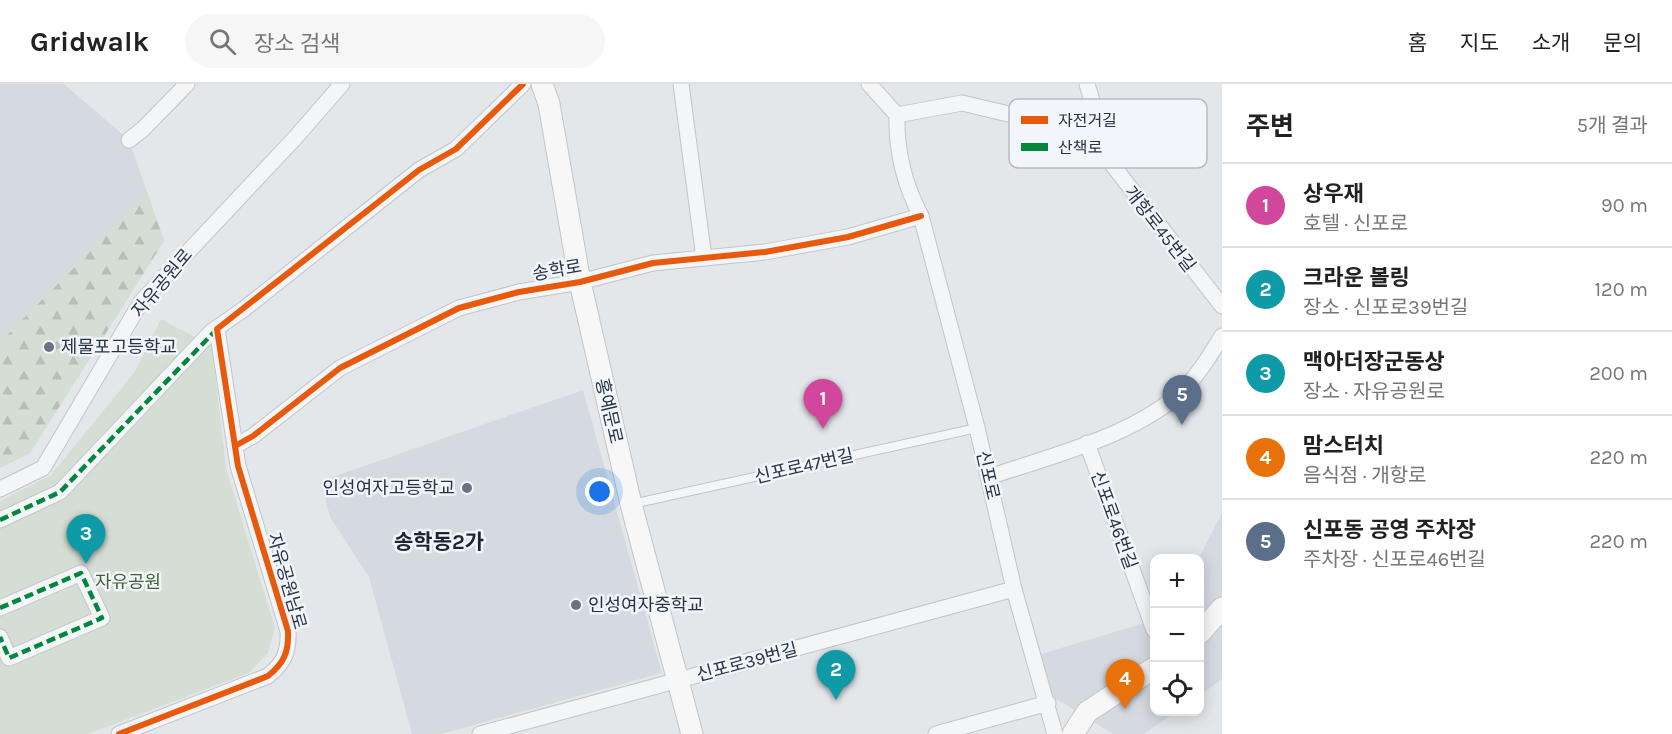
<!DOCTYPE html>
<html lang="ko">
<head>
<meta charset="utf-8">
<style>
  :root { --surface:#fff; --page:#f6f6f6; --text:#222; --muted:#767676; --line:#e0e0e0; --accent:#6a737f }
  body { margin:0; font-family:Karla,"Noto Sans KR",sans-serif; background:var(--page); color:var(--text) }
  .controls { position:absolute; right:18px; bottom:18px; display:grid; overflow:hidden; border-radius:12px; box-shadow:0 3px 15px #0003 }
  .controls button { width:54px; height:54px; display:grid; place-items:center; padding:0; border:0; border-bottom:2px solid var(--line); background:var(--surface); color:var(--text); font:30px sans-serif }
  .you { position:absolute; left:600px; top:408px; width:21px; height:21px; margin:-15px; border:4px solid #fff; border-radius:50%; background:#1a73e8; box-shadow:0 0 0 9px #1a73e833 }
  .badge { display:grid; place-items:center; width:39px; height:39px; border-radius:50%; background:var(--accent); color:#fff; font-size:20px; font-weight:700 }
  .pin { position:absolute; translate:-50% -50px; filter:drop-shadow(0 2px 3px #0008) }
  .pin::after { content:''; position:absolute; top:32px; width:21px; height:18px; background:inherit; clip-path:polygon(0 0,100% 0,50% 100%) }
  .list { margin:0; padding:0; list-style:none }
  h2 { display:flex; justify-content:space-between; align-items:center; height:78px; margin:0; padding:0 24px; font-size:26px }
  h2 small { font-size:20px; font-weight:400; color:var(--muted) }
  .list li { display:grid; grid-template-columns:39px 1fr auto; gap:18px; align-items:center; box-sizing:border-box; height:84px; padding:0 24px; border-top:2px solid var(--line) }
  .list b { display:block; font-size:22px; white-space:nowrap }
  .list p { margin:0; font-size:20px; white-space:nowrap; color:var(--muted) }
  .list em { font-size:20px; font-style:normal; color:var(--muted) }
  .icon { flex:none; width:33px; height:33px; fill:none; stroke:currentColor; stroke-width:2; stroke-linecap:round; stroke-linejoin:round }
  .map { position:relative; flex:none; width:1222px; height:650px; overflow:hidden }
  header { display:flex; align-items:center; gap:36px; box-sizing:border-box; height:84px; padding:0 30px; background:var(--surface); border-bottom:2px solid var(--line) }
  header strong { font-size:28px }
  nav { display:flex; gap:33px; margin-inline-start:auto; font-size:21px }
  .search { width:420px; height:54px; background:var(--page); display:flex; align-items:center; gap:15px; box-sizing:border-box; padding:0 21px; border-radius:33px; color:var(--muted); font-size:22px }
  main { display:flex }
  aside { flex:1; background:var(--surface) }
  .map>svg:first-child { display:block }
  .built { fill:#d4dae0 }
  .forest { fill:url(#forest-firs) }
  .green { fill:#d5ded4 }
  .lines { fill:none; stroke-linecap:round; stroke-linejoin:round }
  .lane-casing { stroke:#c2c5c8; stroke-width:10 }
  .street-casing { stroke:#c2c5c8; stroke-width:17 }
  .secondary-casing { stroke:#c2c5c8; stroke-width:23 }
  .lane { stroke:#f3f5f6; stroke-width:8 }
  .street { stroke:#f3f5f6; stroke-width:15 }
  .secondary { stroke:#f7f7f8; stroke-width:21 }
  .quiet { stroke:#00873e; stroke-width:4.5; stroke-dasharray:9 4.5; stroke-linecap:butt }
  .cycleway-casing { stroke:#f2f5f9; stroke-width:10 }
  .cycleway { stroke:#e8590c; stroke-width:6 }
  .poi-dot { fill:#6a737f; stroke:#f2f5f9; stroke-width:2 }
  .labels { text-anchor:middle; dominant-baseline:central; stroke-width:5; stroke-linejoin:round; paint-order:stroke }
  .street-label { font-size:18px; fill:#283446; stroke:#f2f5f9 }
  .poi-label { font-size:18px; fill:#283446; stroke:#f2f5f9; text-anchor:start }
  .park-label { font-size:18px; fill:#3e6333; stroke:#f2f5f9 }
  .quarter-label { font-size:21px; font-weight:bold; fill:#1a2536; stroke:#f2f5f9 }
  .key { fill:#f2f5f9; stroke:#b5bbc3; stroke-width:1.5 }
  .key-label { font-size:16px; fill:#283446 }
</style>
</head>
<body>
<header>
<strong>Gridwalk</strong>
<div class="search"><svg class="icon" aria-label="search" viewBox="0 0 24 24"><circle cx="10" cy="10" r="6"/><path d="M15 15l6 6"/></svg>장소 검색</div>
<nav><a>홈</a><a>지도</a><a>소개</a><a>문의</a></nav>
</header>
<main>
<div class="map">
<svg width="1222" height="650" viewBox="0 0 1222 650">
  <defs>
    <pattern id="forest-firs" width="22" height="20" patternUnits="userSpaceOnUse" patternTransform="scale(1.5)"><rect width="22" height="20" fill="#d5ded4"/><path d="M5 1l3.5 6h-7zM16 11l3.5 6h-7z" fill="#b7bfb7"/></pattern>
  </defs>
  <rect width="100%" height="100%" fill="#e4e7ea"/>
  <g class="built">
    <polygon points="0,0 64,0 129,56 164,157 30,369 0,384"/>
    <polygon points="583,306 662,589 441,650 412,650 369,493 330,433 321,397"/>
    <polygon points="1222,429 1222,595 1200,611 1199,474"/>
    <polygon points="1154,533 1154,628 1176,628 1144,650 1113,650 1052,612 1041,570 1151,537"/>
  </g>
  <polygon class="forest" points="148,110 164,157 30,369 0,384 0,258"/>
  <polygon class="green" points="161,235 212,262 226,384 275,544 268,569 249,589 88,650 0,650 0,417 51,391 134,289"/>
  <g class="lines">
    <g class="lane-casing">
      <polyline id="lane" points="632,420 977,344"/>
    </g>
    <g class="street-casing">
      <g id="street">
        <polyline points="681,0 704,174"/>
        <path d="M 869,0 L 897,31 C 896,67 904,100 921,132 L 977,344 L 1014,505 L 1055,650"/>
        <polyline points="1087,0 1111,79 1222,222"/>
        <polyline points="897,31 962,19 1055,41 1104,64"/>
        <polyline points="129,56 143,45 187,0"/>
        <polyline points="1087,359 1154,546"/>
        <polyline points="235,362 253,352 340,284 459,224 519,208 580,198 653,179 765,168 848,153 921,132"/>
        <path d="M 989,393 C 1050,372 1139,351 1185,304 C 1200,288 1211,270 1222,252"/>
        <polyline points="0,405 43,384 141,218 295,54 342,0"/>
        <polyline points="0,436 60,408 211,248 244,225 419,86 456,65 523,0"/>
        <polyline points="0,524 81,489 102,534 9,574 0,553"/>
        <path d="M 119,650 L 268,592 C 284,579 289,568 288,547 L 238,382 L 217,245"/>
        <polyline points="480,650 1014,505"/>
        <polyline points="936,650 1048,619"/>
      </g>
    </g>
    <g class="secondary-casing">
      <g id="secondary">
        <polyline points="542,0 549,20 580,198 631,420 692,650"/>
        <polyline points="1200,549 1222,524"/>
        <polyline points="1073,650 1087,628 1154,584"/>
      </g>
    </g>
    <use href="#lane" class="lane"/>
    <use href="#street" class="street"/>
    <use href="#secondary" class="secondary"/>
    <g class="quiet">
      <polyline points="0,436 60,408 217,245"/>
      <polyline points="0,524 81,489 102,534 9,574 0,553"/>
    </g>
    <g class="cycleway-casing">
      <g id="cycleway">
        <polyline points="235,362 253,352 340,284 459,224 519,208 580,198 653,179 765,168 848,153 921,132"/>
        <path d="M 119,650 L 268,592 C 284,579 289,568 288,547 L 238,382 L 217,245 L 419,86 L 456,65 L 523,0"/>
      </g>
    </g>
    <use href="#cycleway" class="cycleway"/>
  </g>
  <g class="poi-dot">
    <circle cx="49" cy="263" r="6"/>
    <circle cx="467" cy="404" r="6"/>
    <circle cx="576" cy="521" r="6"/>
  </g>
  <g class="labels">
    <g class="street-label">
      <text transform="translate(1160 145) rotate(52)">개항로45번길</text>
      <text transform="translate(557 186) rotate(-10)">송학로</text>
      <text transform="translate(162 199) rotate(-50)">자유공원로</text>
      <text transform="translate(609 327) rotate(77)">홍예문로</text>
      <text transform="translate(804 382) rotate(-13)">신포로47번길</text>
      <text transform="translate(988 391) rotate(77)">신포로</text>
      <text transform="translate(1114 436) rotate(70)">신포로46번길</text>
      <text transform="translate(287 497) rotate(74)">자유공원남로</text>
      <text transform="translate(747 578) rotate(-15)">신포로39번길</text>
    </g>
    <g class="poi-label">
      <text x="61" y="263">제물포고등학교</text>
      <text x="455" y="404" text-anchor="end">인성여자고등학교</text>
      <text x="588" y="521">인성여자중학교</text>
    </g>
    <g class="park-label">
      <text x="128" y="498">자유공원</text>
    </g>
    <g class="quarter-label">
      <text x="439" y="458">송학동2가</text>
    </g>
  </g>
  <rect x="1009" y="15" width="198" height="69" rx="9" class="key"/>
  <rect x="1021" y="32" width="27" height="8" fill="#e8590c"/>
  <rect x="1021" y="59" width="27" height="8" fill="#00873e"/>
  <g class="key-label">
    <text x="1058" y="42">자전거길</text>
    <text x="1058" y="69">산책로</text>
  </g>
</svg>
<div class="controls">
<button>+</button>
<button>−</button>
<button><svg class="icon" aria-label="locate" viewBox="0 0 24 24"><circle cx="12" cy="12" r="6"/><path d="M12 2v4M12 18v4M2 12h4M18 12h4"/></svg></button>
</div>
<div class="you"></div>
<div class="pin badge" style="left:823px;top:345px;background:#d1479c">1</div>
<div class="pin badge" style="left:836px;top:616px;background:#0f9aa8">2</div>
<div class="pin badge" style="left:86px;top:480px;background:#0f9aa8">3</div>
<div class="pin badge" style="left:1125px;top:625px;background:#e8710a">4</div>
<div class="pin badge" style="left:1182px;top:341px;background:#5c6f8a">5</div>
</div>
<aside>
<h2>주변<small>5개 결과</small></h2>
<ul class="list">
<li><span class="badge" style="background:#d1479c">1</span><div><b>상우재</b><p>호텔 · 신포로</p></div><em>90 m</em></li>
<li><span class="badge" style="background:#0f9aa8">2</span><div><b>크라운 볼링</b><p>장소 · 신포로39번길</p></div><em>120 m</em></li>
<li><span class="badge" style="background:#0f9aa8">3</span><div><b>맥아더장군동상</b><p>장소 · 자유공원로</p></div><em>200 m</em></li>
<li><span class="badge" style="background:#e8710a">4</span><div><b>맘스터치</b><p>음식점 · 개항로</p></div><em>220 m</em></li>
<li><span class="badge" style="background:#5c6f8a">5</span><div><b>신포동 공영 주차장</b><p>주차장 · 신포로46번길</p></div><em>220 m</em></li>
</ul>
</aside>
</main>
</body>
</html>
